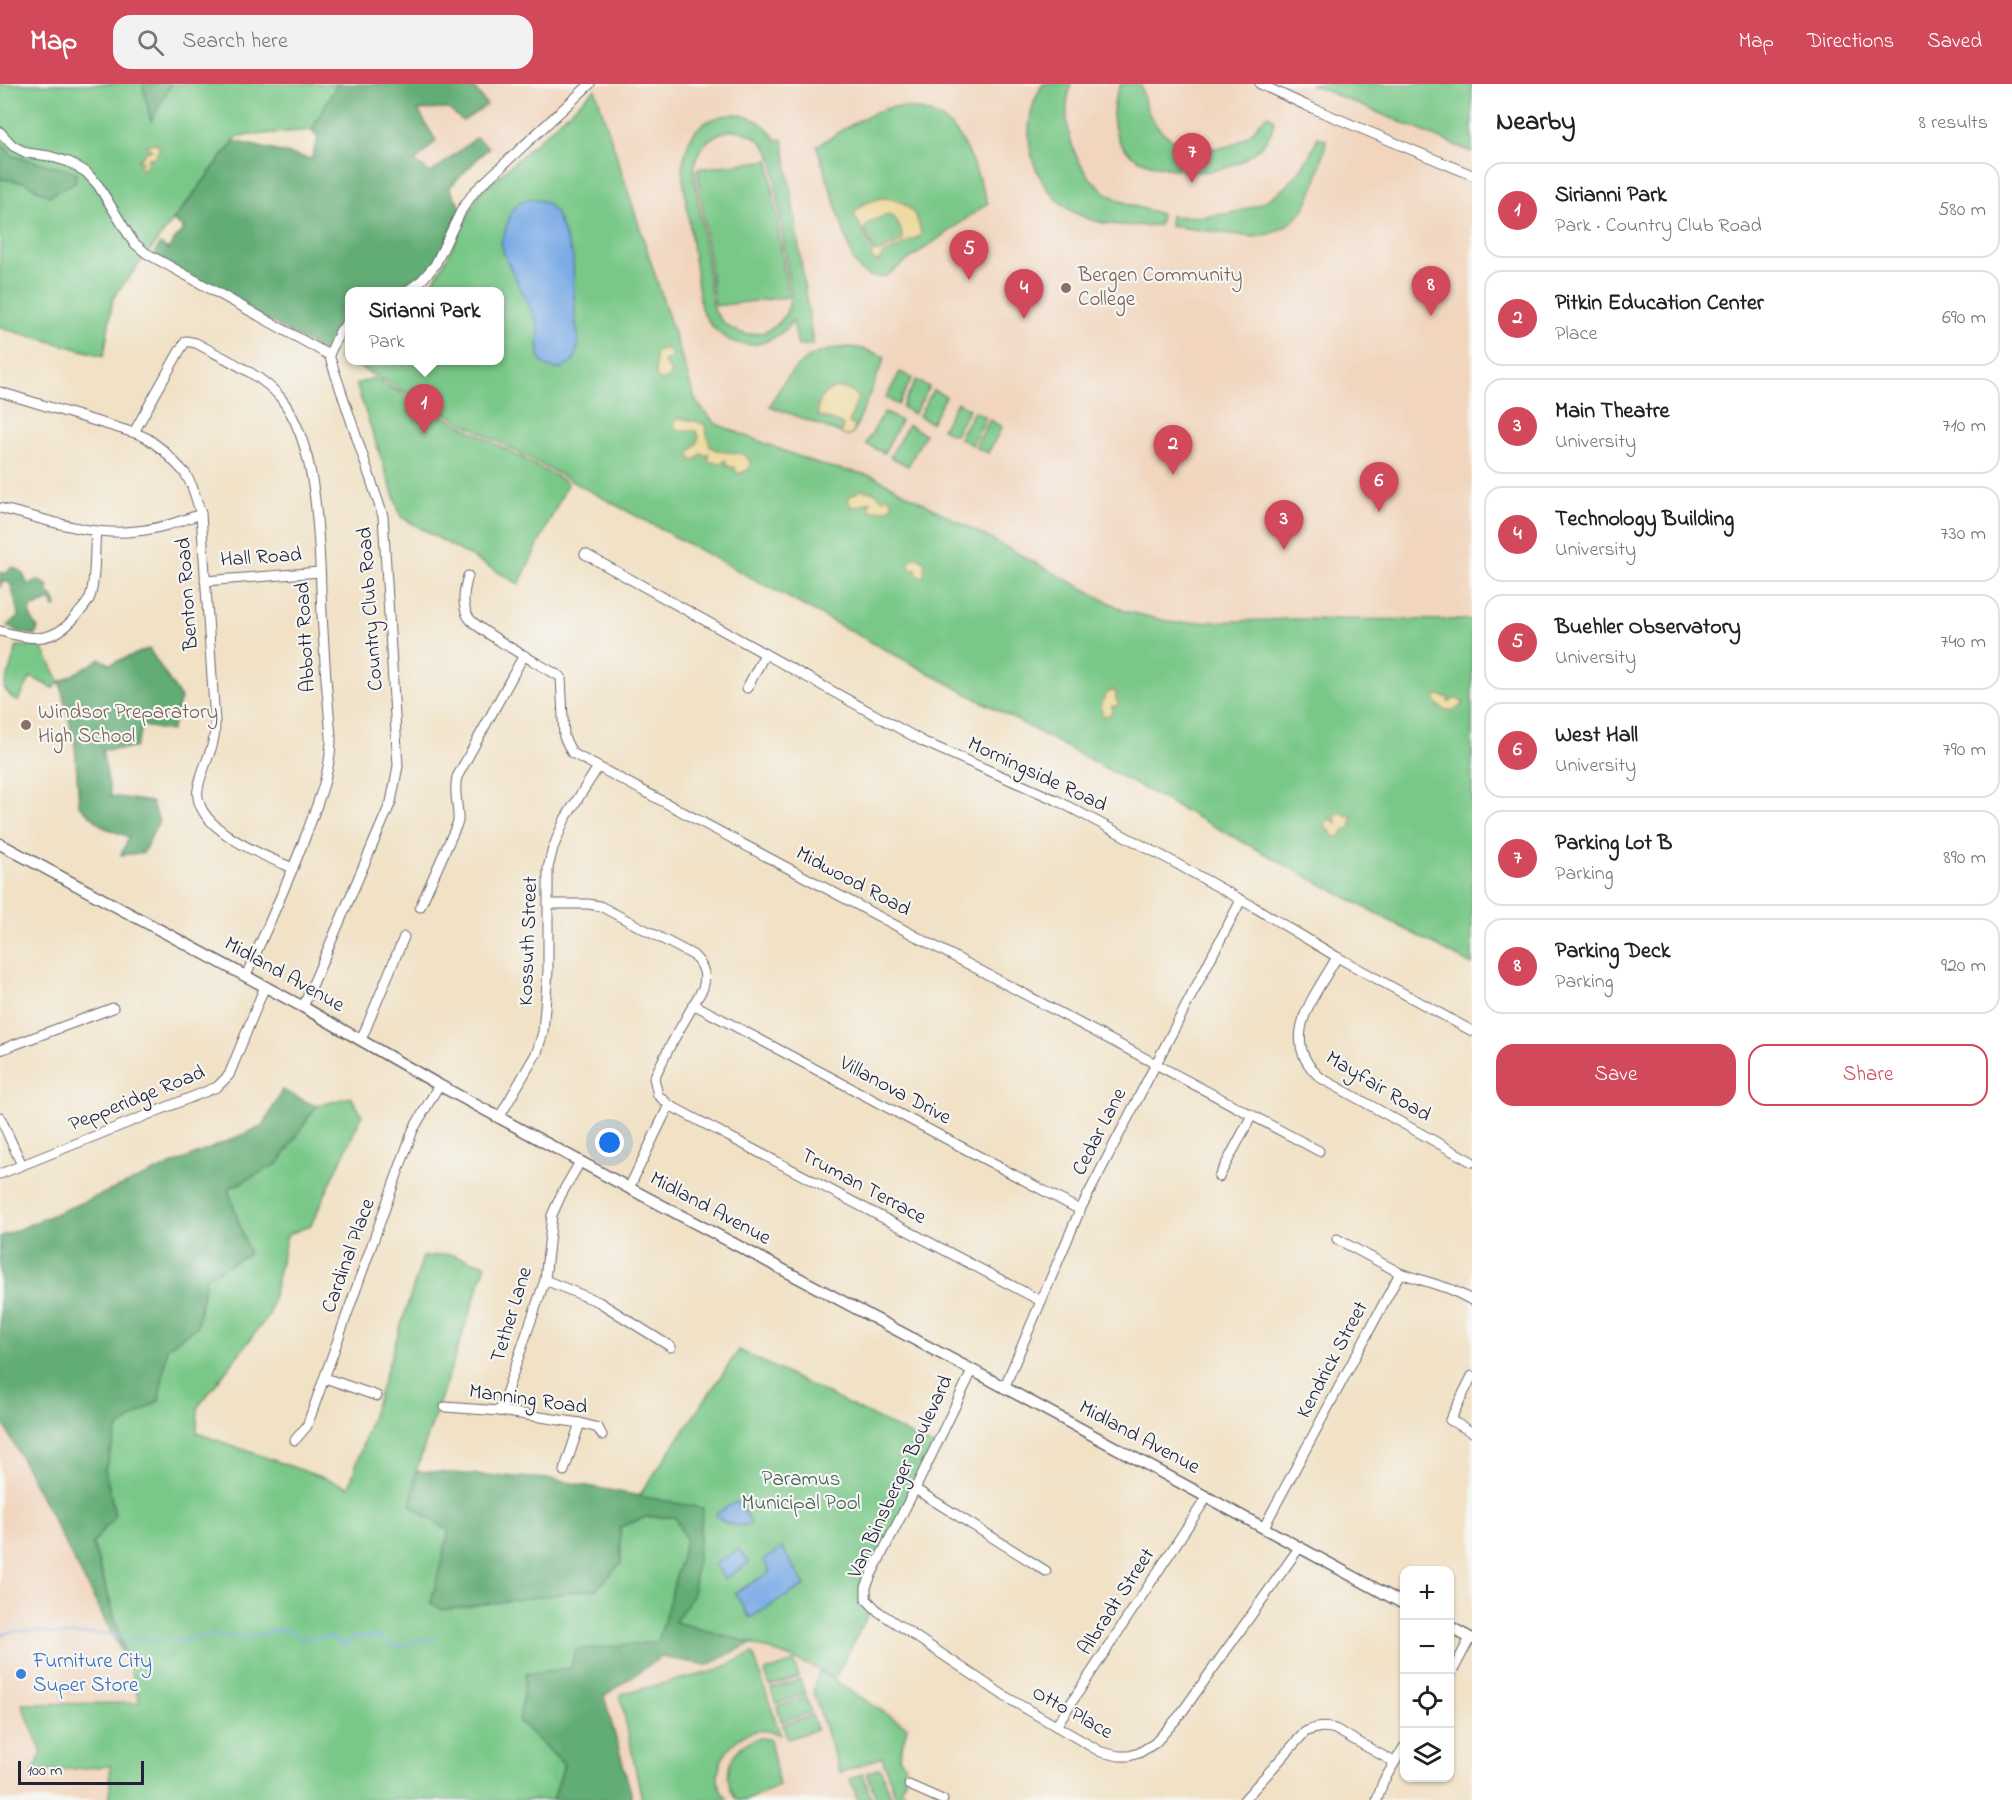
<!DOCTYPE html>
<html lang="en">
<head>
<meta charset="utf-8">
<style>
  :root { --surface:#fff; --page:#f2f2f2; --text:#222; --muted:#767676; --line:#e0e0e0; --accent:#d1495b }
  body { margin:0; font-family:"Indie Flower",sans-serif; background:var(--page); color:var(--text) }
  .controls { position:absolute; right:18px; bottom:18px; display:grid; overflow:hidden; border-radius:12px; box-shadow:0 2px 4px #0004 }
  .controls button { width:54px; height:54px; display:grid; place-items:center; padding:0; border:0; border-bottom:2px solid var(--line); background:var(--surface); color:var(--text); font:30px sans-serif }
  .scale { position:absolute; left:18px; bottom:15px; width:126px; box-sizing:border-box; padding-left:6px; border:3px solid #22223b; border-top:0; font-size:16px; line-height:21px; white-space:nowrap; color:#22223b; -webkit-text-stroke:4px #f6f6f2; paint-order:stroke }
  .you { position:absolute; left:610px; top:1059px; width:21px; height:21px; margin:-15px; border:4px solid #fff; border-radius:50%; background:#1a73e8; box-shadow:0 0 0 9px #1a73e833 }
  .badge { display:grid; place-items:center; width:39px; height:39px; border-radius:50%; background:var(--accent); color:#fff; font-size:20px; font-weight:700 }
  .pin { position:absolute; translate:-50% -50px; filter:drop-shadow(0 2px 3px #0008) }
  .pin::after { content:''; position:absolute; top:32px; width:21px; height:18px; background:inherit; clip-path:polygon(0 0,100% 0,50% 100%) }
  .popup { position:absolute; left:345px; top:203px; width:159px; height:78px; box-sizing:border-box; display:grid; place-content:center; border-radius:12px; background:var(--surface); filter:drop-shadow(0 2px 4px #0005); font-size:20px; white-space:nowrap; color:var(--muted) }
  .popup b { font-size:22px; color:var(--text) }
  .popup::after { content:''; position:absolute; left:50%; top:100%; margin-left:-12px; border:12px solid transparent; border-top-color:var(--surface) }
  .list { margin:0; padding:0; list-style:none }
  h2 { display:flex; justify-content:space-between; align-items:center; height:78px; margin:0; padding:0 24px; font-size:26px }
  h2 small { font-size:20px; font-weight:400; color:var(--muted) }
  .list li { display:grid; grid-template-columns:39px 1fr auto; gap:18px; align-items:center; box-sizing:border-box; height:96px; margin:0 12px 12px; padding:0 12px; border:2px solid var(--line); border-radius:18px }
  .list b { display:block; font-size:22px; white-space:nowrap }
  .list p { margin:0; font-size:20px; white-space:nowrap; color:var(--muted) }
  .list em { font-size:20px; font-style:normal; color:var(--muted) }
  .actions { display:flex; gap:12px; padding:18px 24px }
  .actions a { flex:1; padding:14px 0; border:2px solid var(--accent); border-radius:18px; text-align:center; font-size:21px; color:var(--accent) }
  .actions .main { background:var(--accent); color:#fff }
  .icon { flex:none; width:33px; height:33px; fill:none; stroke:currentColor; stroke-width:2; stroke-linecap:round; stroke-linejoin:round }
  .map { position:relative; flex:none; width:1472px; height:1716px; overflow:hidden }
  header { display:flex; align-items:center; gap:36px; box-sizing:border-box; height:84px; padding:0 30px; background:var(--accent); color:#fff }
  header strong { font-size:28px }
  nav { display:flex; gap:33px; margin-inline-start:auto; font-size:21px }
  .search { width:420px; height:54px; background:var(--page); display:flex; align-items:center; gap:15px; box-sizing:border-box; padding:0 21px; border-radius:18px; color:var(--muted); font-size:22px }
  main { display:flex }
  aside { flex:1; background:var(--surface) }
  .map>svg:first-child { display:block }
  .built { fill:#f1d5bd }
  .green { fill:#79c888; stroke:#4e7562; stroke-width:1.5; fill-rule:evenodd }
  .forest { fill:#62ac74; stroke:#426758; stroke-width:1.5 }
  .sand { fill:#eeda9e; stroke:#887e6c; stroke-width:1.5; fill-rule:evenodd }
  .water { fill:#7bace6; stroke:#4e6790; stroke-width:1.5 }
  .lines { fill:none; stroke-linecap:round; stroke-linejoin:round }
  .stream { stroke:#7bace6; stroke-width:2 }
  .minor-casing { stroke:#6a656b; stroke-width:11 }
  .tertiary-casing { stroke:#6a656b; stroke-width:13 }
  .minor { stroke:#fff; stroke-width:9 }
  .tertiary { stroke:#fff; stroke-width:10 }
  .education-dot { fill:#8d6e63; stroke:#f6f6f2; stroke-width:2 }
  .shop-dot { fill:#3f7fe0; stroke:#f6f6f2; stroke-width:2 }
  .labels { text-anchor:middle; dominant-baseline:central; stroke-width:4.5; stroke-linejoin:round; paint-order:stroke }
  .education-label { font-size:21px; fill:#785e54; stroke:#f6f6f2; text-anchor:start }
  .street-label { font-size:21px; fill:#22223b; stroke:#f6f6f2 }
  .park-label { font-size:21px; fill:#405c56; stroke:#f6f6f2 }
  .shop-label { font-size:21px; fill:#366cbe; stroke:#f6f6f2; text-anchor:start }
</style>
</head>
<body>
<header>
<strong>Map</strong>
<div class="search"><svg class="icon" aria-label="search" viewBox="0 0 24 24"><circle cx="10" cy="10" r="6"/><path d="M15 15l6 6"/></svg>Search here</div>
<nav><a>Map</a><a>Directions</a><a>Saved</a></nav>
</header>
<main>
<div class="map">
<svg width="1472" height="1716" viewBox="0 0 1472 1716">
  <rect width="100%" height="100%" fill="#f6f6f2"/>
  <filter id="ink" filterUnits="userSpaceOnUse"><feTurbulence type="fractalNoise" baseFrequency=".0167" numOctaves="2"/><feDisplacementMap in="SourceGraphic" scale="12" xChannelSelector="R" yChannelSelector="G"/><feConvolveMatrix kernelMatrix="1 2 1 2 8 2 1 2 1" color-interpolation-filters="sRGB"/></filter>
  <filter id="wash" filterUnits="userSpaceOnUse"><feTurbulence type="fractalNoise" baseFrequency=".008" numOctaves="4" result="noise"/><feDisplacementMap in="SourceGraphic" scale="24" xChannelSelector="R" yChannelSelector="G"/><feGaussianBlur stdDeviation="1.35" result="paint"/><feColorMatrix in="noise" values="0 0 0 0 0 0 0 0 0 0 0 0 0 0 0 0 0 1.4 0 .05"/><feComposite in="paint" operator="in"/></filter>
  <g filter="url(#wash)">
    <rect width="100%" height="100%" fill="#f1e1c5"/>
    <g class="built">
      <polygon points="466,0 1310,0 1472,68 1472,536 1293,535 1175,539 1125,526 873,392 820,381 716,340 696,318 595,5 590,1 505,79 489,63 476,54 431,89 415,78 436,57 418,26 448,25 472,1"/>
      <polygon points="0,1333 125,1575 140,1619 23,1620 42,1669 33,1688 111,1682 110,1716 0,1716"/>
      <polygon points="752,1559 817,1584 912,1639 900,1673 909,1679 909,1693 904,1706 915,1711 914,1716 633,1716 604,1612 661,1573 707,1581"/>
    </g>
    <g class="green">
      <polygon points="0,0 337,0 312,46 238,52 113,214 104,272 0,244"/>
      <path d="M 1043,0 L 1071,0 C 1059,42 1074,90 1113,113 C 1127,122 1145,125 1161,130 L 1159,141 C 1135,142 1109,143 1086,134 C 1033,113 1013,48 1043,0 Z"/>
      <path d="M 1121,0 L 1141,0 C 1144,27 1156,51 1184,60 L 1177,86 C 1165,83 1152,82 1140,76 C 1111,62 1107,26 1121,0 Z"/>
      <polygon points="1310,0 1472,0 1472,68"/>
      <polygon points="595,5 696,318 716,340 820,381 873,392 1125,527 1175,539 1293,535 1472,536 1472,881 359,283 338,274 349,257 349,276 499,276 499,208 422,207 432,199 446,176 478,111"/>
      <path d="M 892,23 C 961,23 967,65 988,119 L 886,192 C 870,195 861,191 853,176 L 817,62 C 842,47 864,30 892,23 Z"/>
      <path d="M 736,30 C 754,33 766,40 776,56 L 783,55 L 813,260 L 798,262 L 793,237 C 763,273 720,267 701,224 L 682,86 C 687,50 697,34 736,30 ZM 733,46 C 753,48 766,58 773,76 L 790,208 C 792,255 731,266 713,223 L 694,87 C 695,64 711,49 733,46 Z"/>
      <path d="M 1268,31 L 1274,35 C 1274,44 1271,49 1266,56 C 1245,83 1214,90 1182,87 L 1188,63 C 1211,66 1234,66 1251,49 C 1257,43 1261,36 1268,31 Z"/>
      <path d="M 1318,53 L 1326,56 L 1325,62 C 1315,105 1307,147 1254,153 L 1170,142 L 1171,132 C 1238,136 1291,122 1318,53 Z"/>
      <polygon points="769,76 788,213 715,222 697,85"/>
      <path d="M 851,263 L 864,265 L 885,273 L 854,348 L 846,351 L 770,322 C 789,284 807,265 851,263 Z"/>
      <polygon points="900,288 912,294 898,321 886,314"/>
      <polygon points="373,294 568,399 519,500 401,433 356,300"/>
      <polygon points="916,296 929,303 914,330 902,323"/>
      <polygon points="933,306 946,312 931,339 919,332"/>
      <polygon points="957,318 969,325 955,351 942,345"/>
      <polygon points="974,327 986,334 972,361 959,354"/>
      <polygon points="884,328 901,337 884,369 866,360"/>
      <polygon points="990,336 1002,343 988,369 975,363"/>
      <polygon points="908,341 925,350 908,382 890,373"/>
      <polygon points="17,562 41,562 60,598 53,604 31,593 18,617 12,614 4,604"/>
      <polygon points="351,1013 362,1031 311,1141 287,1151 269,1231 198,1323 197,1349 349,1403 423,1173 449,1170 486,1181 416,1387 411,1422 449,1447 432,1519 621,1479 620,1443 646,1433 675,1433 686,1456 659,1558 575,1566 571,1584 519,1637 564,1681 553,1716 110,1716 110,1682 33,1688 42,1669 22,1620 140,1619 93,1459 115,1432 105,1385 118,1344 159,1316 167,1264 197,1242 206,1193 249,1170 228,1105 279,1079 316,1022"/>
      <path d="M 739,1266 L 935,1363 L 866,1503 L 872,1523 L 835,1594 C 784,1567 730,1553 675,1538 L 702,1424 L 639,1412 Z"/>
      <path d="M 753,1569 L 780,1650 C 772,1648 764,1645 756,1647 C 727,1652 704,1694 728,1716 L 642,1716 L 620,1610 L 715,1587 Z"/>
      <polygon points="794,1578 799,1593 770,1602 765,1588"/>
      <path d="M 819,1587 L 907,1643 L 899,1674 C 910,1684 906,1694 901,1706 L 908,1712 L 897,1716 L 882,1673 L 840,1689 L 813,1607 Z"/>
      <polygon points="800,1596 805,1610 776,1620 771,1605"/>
      <polygon points="806,1613 811,1628 782,1638 777,1623"/>
      <polygon points="812,1631 817,1645 788,1655 783,1641"/>
      <path d="M 760,1654 L 770,1655 L 779,1702 L 747,1716 L 737,1716 C 719,1693 730,1660 760,1654 Z"/>
      <polygon points="880,1684 891,1712 877,1716 867,1689"/>
      <polygon points="863,1690 872,1716 858,1716 850,1695"/>
    </g>
    <g class="forest">
      <polygon points="143,0 171,0 151,37 143,4"/>
      <polygon points="337,0 472,1 487,21 463,37 448,25 418,26 436,57 415,78 431,89 476,54 489,63 449,104 462,125 435,181 406,207 349,208 349,237 329,271 153,171 160,160 168,165 184,144 173,137 234,57 311,75 318,55 312,46"/>
      <polygon points="0,58 13,72 76,88 75,98 49,112 24,98 0,95"/>
      <polygon points="12,483 22,488 28,501 37,496 49,502 47,509 52,512 57,521 54,524 51,516 31,524 30,531 38,545 35,551 19,548 7,542 18,533 17,522 10,499 2,497 0,504 0,488 6,490"/>
      <polygon points="149,565 181,614 171,647 143,642 135,664 102,666 111,712 151,718 159,737 143,769 121,771 129,753 103,743 79,721 75,661 60,598 100,575 110,580"/>
      <polygon points="282,1006 316,1022 279,1079 228,1105 249,1170 206,1193 197,1242 167,1264 159,1316 118,1344 105,1385 115,1432 93,1459 125,1575 0,1333 0,1153 263,1042"/>
      <polygon points="416,1387 551,1395 703,1424 693,1511 675,1538 752,1559 707,1581 661,1573 604,1612 633,1716 553,1716 564,1681 519,1637 526,1590 571,1584 575,1566 658,1558 686,1456 675,1433 646,1433 620,1443 621,1479 597,1505 442,1526 431,1519 449,1447 411,1422"/>
    </g>
    <g class="sand">
      <polygon points="154,59 159,61 159,67 152,75 149,73 146,83 143,86 139,81 143,78 138,77 146,68 152,66 147,63 147,61"/>
      <path d="M 882,114 C 905,115 918,127 921,150 L 920,152 L 882,171 L 880,176 L 876,178 L 871,173 L 873,167 L 854,130 L 863,120 ZM 888,130 C 897,132 902,147 903,156 L 880,168 L 875,167 L 864,145 L 870,138 Z"/>
      <polygon points="664,264 671,268 671,275 666,276 664,279 672,289 669,294 660,297 656,292 655,271 656,268"/>
      <path d="M 836,304 L 848,305 L 858,313 L 849,339 L 855,342 L 853,350 L 848,352 L 841,350 L 843,341 L 818,331 C 816,318 823,307 836,304 Z"/>
      <path d="M 678,334 L 699,338 L 705,341 L 710,362 C 714,364 716,367 720,367 C 731,370 741,365 750,377 L 749,386 L 737,390 L 735,384 L 727,382 L 725,376 L 721,379 L 710,378 L 708,373 L 709,370 L 705,372 L 702,369 L 695,377 L 692,376 L 689,370 L 697,359 L 699,352 L 696,347 L 683,347 L 675,344 L 674,341 Z"/>
      <polygon points="860,406 874,408 882,415 888,413 892,417 892,423 882,427 880,425 872,427 867,422 871,419 870,417 856,423 850,422 848,414"/>
      <polygon points="918,473 925,478 924,492 921,493 916,489 916,484 912,486 908,480 913,474"/>
      <polygon points="1114,606 1116,609 1116,614 1118,619 1117,623 1112,622 1112,630 1105,632 1102,630 1101,621 1107,609"/>
      <path d="M 1439,611 L 1449,614 L 1448,617 L 1449,618 L 1456,614 L 1464,619 C 1457,629 1444,629 1436,619 L 1435,613 Z"/>
      <polygon points="1341,728 1346,732 1351,731 1353,734 1350,740 1352,743 1342,748 1342,752 1332,753 1331,747 1327,746 1325,740 1330,734 1337,740 1334,733"/>
    </g>
    <g class="water">
      <path d="M 533,115 L 545,118 L 555,128 L 573,172 L 575,233 L 579,259 L 574,277 C 567,282 561,287 551,284 C 532,280 541,255 538,240 L 505,173 L 501,159 L 512,126 L 522,117 Z"/>
      <path d="M 735,1418 L 739,1419 L 751,1439 C 738,1444 727,1442 717,1432 L 716,1430 Z"/>
      <polygon points="782,1464 805,1501 750,1534 735,1509 770,1488 764,1476"/>
      <polygon points="739,1465 749,1479 724,1495 715,1480"/>
    </g>
    <g class="lines">
      <polyline class="stream" points="0,1551 16,1547 38,1547 59,1551 105,1549 132,1556 174,1557 218,1550 240,1554 285,1545 302,1555 327,1552 347,1561 354,1553 376,1552 396,1564 418,1557 436,1555"/>
    </g>
  </g>
  <g filter="url(#ink)">
    <g class="lines">
      <g class="minor-casing">
        <g id="minor">
          <polyline points="1260,0 1305,21 1472,91"/>
          <polyline points="0,48 13,62 27,69 49,72 69,78 86,88 98,101 133,158 146,169 329,271 383,432 398,682 391,718 303,923"/>
          <polyline points="406,208 421,197 435,181 462,125 475,107 590,0"/>
          <polyline points="329,271 340,247 349,237"/>
          <path d="M 0,308 L 138,350 L 147,354 L 163,366 L 185,389 L 192,402 L 201,430 L 215,638 C 216,666 202,680 198,705 C 192,744 266,773 293,784"/>
          <path d="M 134,348 L 180,266 L 186,257 L 196,259 C 223,274 261,290 280,313 C 321,364 319,468 322,530 C 324,571 327,612 331,653 C 331,689 318,718 306,751 C 288,799 266,845 246,892"/>
          <path d="M 0,424 C 45,435 91,453 137,447 C 159,445 180,437 201,430"/>
          <polyline points="585,470 924,658 1056,716 1170,776 1254,823 1337,873 1472,947"/>
          <path d="M 468,492 C 464,505 461,522 469,534 C 481,549 541,581 561,593 L 564,653 L 572,669 L 1319,1067"/>
          <polyline points="205,497 320,488"/>
          <path d="M 0,547 C 32,556 53,560 76,532 C 81,526 87,521 90,513 C 96,497 94,465 96,447"/>
          <polyline points="747,604 765,570"/>
          <path d="M 548,820 L 588,820 L 600,822 L 693,871 C 704,881 707,891 703,904 L 669,964 L 654,994 L 658,1011 L 669,1021 L 629,1104"/>
          <path d="M 420,823 L 458,738 C 459,722 453,709 457,693 L 524,571"/>
          <path d="M 1337,873 C 1315,912 1276,956 1321,994 L 1472,1078"/>
          <polyline points="693,920 1080,1126"/>
          <polyline points="361,956 404,853"/>
          <polyline points="0,966 113,924"/>
          <polyline points="669,1021 1041,1217"/>
          <polyline points="0,1033 22,1081"/>
          <polyline points="499,1034 537,968 543,948 548,887 548,784 553,764 565,735 598,683"/>
          <polyline points="0,1090 217,1003 229,991 265,902"/>
          <polyline points="1219,1093 1252,1031"/>
          <polyline points="1337,1155 1400,1189 1450,1205 1472,1216"/>
          <polyline points="545,1196 599,1218 671,1263"/>
          <polyline points="972,1287 915,1405 872,1489 866,1503 866,1515 879,1528 1006,1613 1056,1642 1101,1668 1119,1672 1129,1672 1139,1669 1155,1659 1180,1631 1299,1464"/>
          <polyline points="1472,1292 1450,1336 1472,1348"/>
          <polyline points="325,1294 377,1312"/>
          <polyline points="1004,1304 1080,1126 1241,816"/>
          <polyline points="445,1323 500,1327 580,1339 598,1344 602,1351"/>
          <polyline points="500,1327 545,1196 552,1131 562,1109 580,1078"/>
          <polyline points="295,1356 307,1342 413,1046 439,1001"/>
          <polyline points="564,1387 580,1339"/>
          <polyline points="915,1405 1046,1487"/>
          <polyline points="1264,1443 1400,1189"/>
          <polyline points="1450,1592 1470,1554"/>
          <polyline points="1056,1642 1207,1413"/>
          <polyline points="909,1701 943,1716"/>
          <path d="M 1244,1716 L 1305,1648 C 1316,1643 1324,1642 1335,1645 L 1394,1678"/>
          <polyline points="1377,1716 1383,1698 1404,1663"/>
        </g>
      </g>
      <g class="tertiary-casing">
        <g id="tertiary">
          <polyline points="0,760 303,923 439,1001 629,1104 987,1294 1404,1520"/>
          <polyline points="1450,1543 1472,1555"/>
        </g>
      </g>
      <use href="#minor" class="minor"/>
      <use href="#tertiary" class="tertiary"/>
    </g>
  </g>
  <g class="education-dot">
    <circle cx="1066" cy="204" r="6"/>
    <circle cx="26" cy="641" r="6"/>
  </g>
  <circle class="shop-dot" cx="21" cy="1590" r="6"/>
  <g class="labels">
    <g class="education-label">
      <text x="1078" y="192">Bergen Community<tspan x="1078" dy="24">College</tspan></text>
      <text x="38" y="629">Windsor Preparatory<tspan x="38" dy="24">High School</tspan></text>
    </g>
    <g class="street-label">
      <text transform="translate(261 474) rotate(-4)">Hall Road</text>
      <text transform="translate(188 510) rotate(-94)">Benton Road</text>
      <text transform="translate(371 525) rotate(-94)">Country Club Road</text>
      <text transform="translate(306 553) rotate(-93)">Abbott Road</text>
      <text transform="translate(1037 691) rotate(25)">Morningside Road</text>
      <text transform="translate(853 798) rotate(28)">Midwood Road</text>
      <text transform="translate(529 857) rotate(-88)">Kossuth Street</text>
      <text transform="translate(284 891) rotate(29)">Midland Avenue</text>
      <text transform="translate(1378 1003) rotate(31)">Mayfair Road</text>
      <text transform="translate(895 1007) rotate(28)">Villanova Drive</text>
      <text transform="translate(137 1015) rotate(-22)">Pepperidge Road</text>
      <text transform="translate(1100 1048) rotate(-63)">Cedar Lane</text>
      <text transform="translate(863 1103) rotate(28)">Truman Terrace</text>
      <text transform="translate(710 1125) rotate(28)">Midland Avenue</text>
      <text transform="translate(349 1172) rotate(-70)">Cardinal Place</text>
      <text transform="translate(512 1231) rotate(-73)">Tether Lane</text>
      <text transform="translate(1333 1276) rotate(-62)">Kendrick Street</text>
      <text transform="translate(528 1316) rotate(8)">Manning Road</text>
      <text transform="translate(1139 1354) rotate(28)">Midland Avenue</text>
      <text transform="translate(901 1393) rotate(-65)">Van Binsberger Boulevard</text>
      <text transform="translate(1117 1518) rotate(-57)">Albradt Street</text>
      <text transform="translate(1072 1629) rotate(29)">Otto Place</text>
    </g>
    <g class="park-label">
      <text x="801" y="1396">Paramus<tspan x="801" dy="24">Municipal Pool</tspan></text>
    </g>
    <g class="shop-label">
      <text x="33" y="1578">Furniture City<tspan x="33" dy="24">Super Store</tspan></text>
    </g>
  </g>
</svg>
<div class="controls">
<button>+</button>
<button>−</button>
<button><svg class="icon" aria-label="locate" viewBox="0 0 24 24"><circle cx="12" cy="12" r="6"/><path d="M12 2v4M12 18v4M2 12h4M18 12h4"/></svg></button>
<button><svg class="icon" aria-label="layers" viewBox="0 0 24 24"><path d="M12 4l9 5-9 5-9-5zM3 14l9 5 9-5"/></svg></button>
</div>
<div class="scale">100 m</div>
<div class="you"></div>
<div class="pin badge" style="left:424px;top:350px">1</div>
<div class="popup"><b>Sirianni Park</b>Park</div>
<div class="pin badge" style="left:1173px;top:391px">2</div>
<div class="pin badge" style="left:1284px;top:466px">3</div>
<div class="pin badge" style="left:1024px;top:235px">4</div>
<div class="pin badge" style="left:969px;top:196px">5</div>
<div class="pin badge" style="left:1379px;top:428px">6</div>
<div class="pin badge" style="left:1192px;top:99px">7</div>
<div class="pin badge" style="left:1431px;top:232px">8</div>
</div>
<aside>
<h2>Nearby<small>8 results</small></h2>
<ul class="list">
<li><span class="badge">1</span><div><b>Sirianni Park</b><p>Park · Country Club Road</p></div><em>580 m</em></li>
<li><span class="badge">2</span><div><b>Pitkin Education Center</b><p>Place</p></div><em>690 m</em></li>
<li><span class="badge">3</span><div><b>Main Theatre</b><p>University</p></div><em>710 m</em></li>
<li><span class="badge">4</span><div><b>Technology Building</b><p>University</p></div><em>730 m</em></li>
<li><span class="badge">5</span><div><b>Buehler Observatory</b><p>University</p></div><em>740 m</em></li>
<li><span class="badge">6</span><div><b>West Hall</b><p>University</p></div><em>790 m</em></li>
<li><span class="badge">7</span><div><b>Parking Lot B</b><p>Parking</p></div><em>890 m</em></li>
<li><span class="badge">8</span><div><b>Parking Deck</b><p>Parking</p></div><em>920 m</em></li>
</ul>
<div class="actions"><a class="main">Save</a><a>Share</a></div>
</aside>
</main>
</body>
</html>
